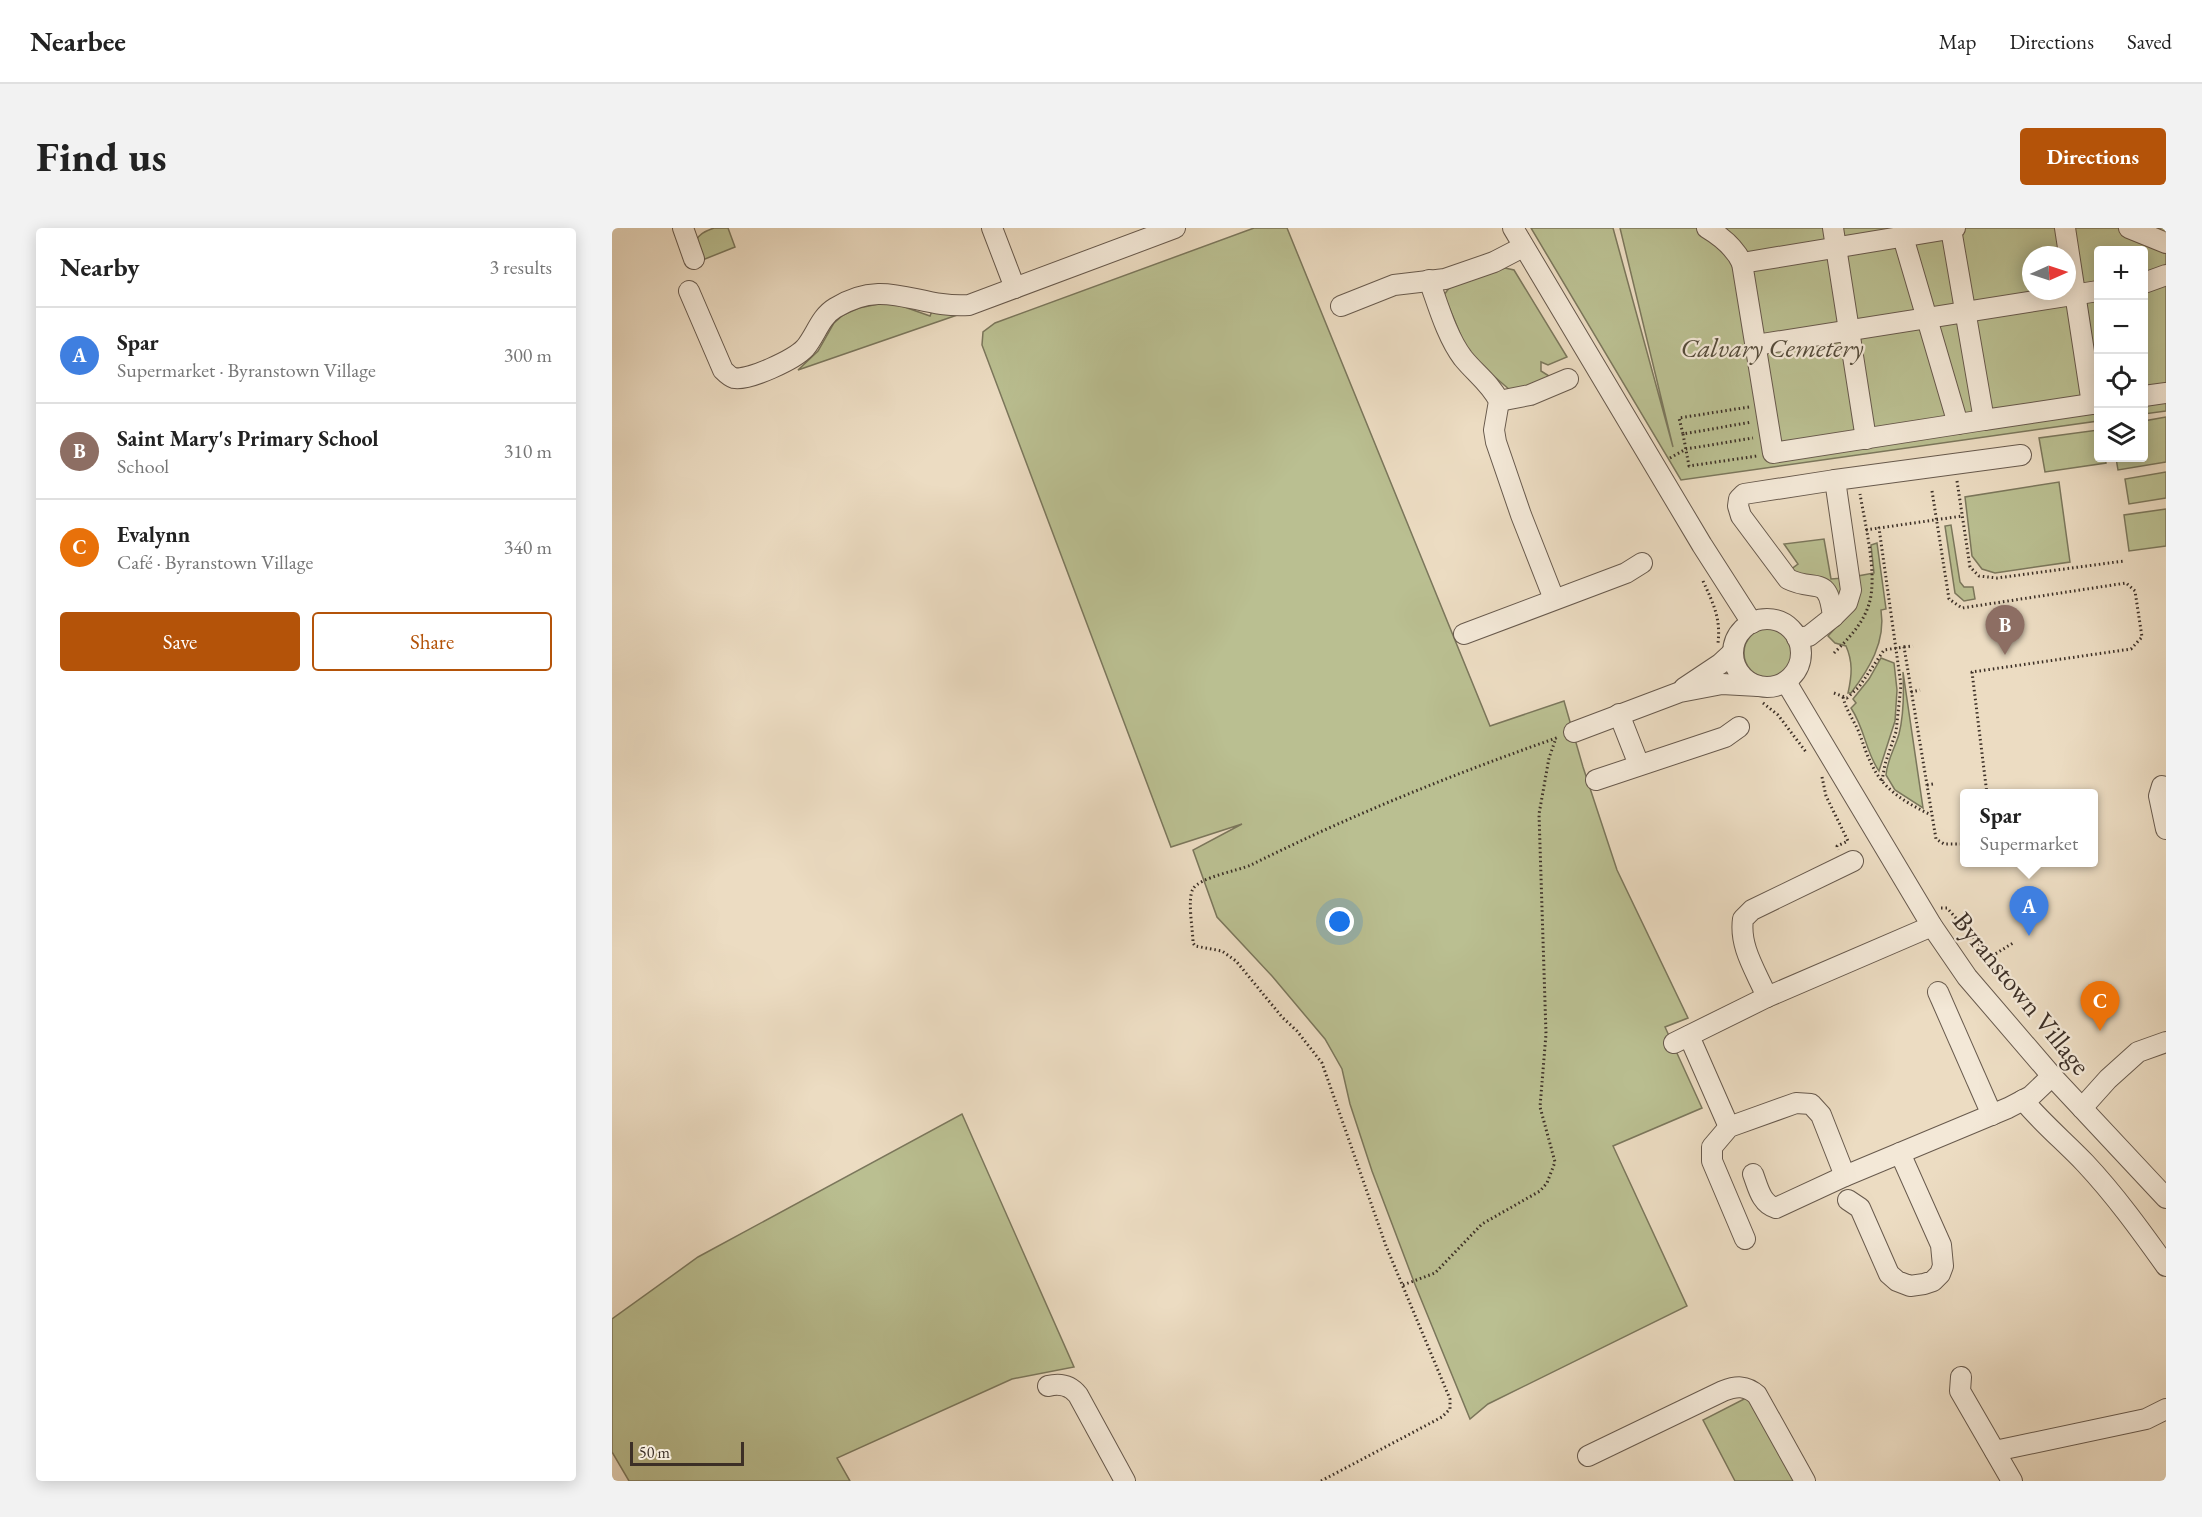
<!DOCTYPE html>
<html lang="en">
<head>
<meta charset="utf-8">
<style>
  :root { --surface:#fff; --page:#f2f2f2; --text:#222; --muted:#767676; --line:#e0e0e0; --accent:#b45309 }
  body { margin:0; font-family:"EB Garamond",serif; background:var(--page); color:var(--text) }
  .controls { position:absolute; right:18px; top:18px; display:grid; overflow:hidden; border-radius:6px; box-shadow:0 3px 15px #0003 }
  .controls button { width:54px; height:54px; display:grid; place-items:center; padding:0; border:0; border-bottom:2px solid var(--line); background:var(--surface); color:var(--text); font:30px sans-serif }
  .compass { position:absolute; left:1410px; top:18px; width:54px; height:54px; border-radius:50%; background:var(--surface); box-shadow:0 3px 15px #0003; rotate:87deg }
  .scale { position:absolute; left:18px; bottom:15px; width:114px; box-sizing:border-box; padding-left:6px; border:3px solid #3c2f26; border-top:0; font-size:16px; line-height:21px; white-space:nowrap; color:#3c2f26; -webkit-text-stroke:4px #f3e8d7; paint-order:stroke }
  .you { position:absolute; left:728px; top:694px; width:21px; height:21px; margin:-15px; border:4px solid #fff; border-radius:50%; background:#1a73e8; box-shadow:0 0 0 9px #1a73e833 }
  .badge { display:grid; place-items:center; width:39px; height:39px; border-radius:50%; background:var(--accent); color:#fff; font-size:20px; font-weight:700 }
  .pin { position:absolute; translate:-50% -50px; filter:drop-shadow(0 2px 3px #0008) }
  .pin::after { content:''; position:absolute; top:32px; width:21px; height:18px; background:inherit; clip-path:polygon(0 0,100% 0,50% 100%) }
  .popup { position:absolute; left:1348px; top:561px; width:138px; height:78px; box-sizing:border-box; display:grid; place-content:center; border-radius:6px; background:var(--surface); filter:drop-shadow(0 2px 4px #0005); font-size:20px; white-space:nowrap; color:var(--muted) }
  .popup b { font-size:22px; color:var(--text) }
  .popup::after { content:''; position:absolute; left:50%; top:100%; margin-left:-12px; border:12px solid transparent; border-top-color:var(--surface) }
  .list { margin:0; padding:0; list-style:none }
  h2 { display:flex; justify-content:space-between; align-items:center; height:78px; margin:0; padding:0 24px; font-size:26px }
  h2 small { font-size:20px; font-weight:400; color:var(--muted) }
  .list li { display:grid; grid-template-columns:39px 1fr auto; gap:18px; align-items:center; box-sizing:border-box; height:96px; padding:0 24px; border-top:2px solid var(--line) }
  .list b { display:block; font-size:22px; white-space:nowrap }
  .list p { margin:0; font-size:20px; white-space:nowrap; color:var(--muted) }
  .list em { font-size:20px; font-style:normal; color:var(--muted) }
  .actions { display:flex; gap:12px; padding:18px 24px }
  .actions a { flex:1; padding:14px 0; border:2px solid var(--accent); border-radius:6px; text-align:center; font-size:21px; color:var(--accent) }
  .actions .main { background:var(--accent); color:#fff }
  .icon { flex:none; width:33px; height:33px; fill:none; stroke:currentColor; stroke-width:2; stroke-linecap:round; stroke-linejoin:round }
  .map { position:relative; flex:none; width:1554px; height:1253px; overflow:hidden; border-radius:6px }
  header { display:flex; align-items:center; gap:36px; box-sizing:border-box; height:84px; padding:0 30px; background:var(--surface); border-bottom:2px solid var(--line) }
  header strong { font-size:28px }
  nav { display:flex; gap:33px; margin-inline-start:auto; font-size:21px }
  .intro { display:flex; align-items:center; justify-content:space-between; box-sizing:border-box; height:144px; padding:0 36px }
  h1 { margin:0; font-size:42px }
  .button { padding:15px 27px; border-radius:6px; background:var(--accent); color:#fff; font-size:21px; font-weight:700 }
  main { display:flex; gap:36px; padding:0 36px }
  aside { flex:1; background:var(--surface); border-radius:6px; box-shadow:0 3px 15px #0003 }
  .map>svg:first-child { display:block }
  .green { fill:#babf91; stroke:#7b775c; stroke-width:1.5; fill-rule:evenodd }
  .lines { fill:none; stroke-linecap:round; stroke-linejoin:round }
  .minor-casing { stroke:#685a4d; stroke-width:22 }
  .path { stroke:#3c2f26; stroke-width:3; stroke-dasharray:1.5 3; stroke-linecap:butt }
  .minor { stroke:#f3e8d7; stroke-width:20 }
  .labels { text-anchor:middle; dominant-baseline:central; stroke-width:4.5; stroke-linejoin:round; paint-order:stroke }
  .park-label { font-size:27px; font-style:italic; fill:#554c3b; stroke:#f3e8d7 }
  .street-label { font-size:27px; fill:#3c2f26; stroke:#f3e8d7 }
</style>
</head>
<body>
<header>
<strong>Nearbee</strong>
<nav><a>Map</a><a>Directions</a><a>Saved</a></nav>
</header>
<div class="intro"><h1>Find us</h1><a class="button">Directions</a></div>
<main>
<aside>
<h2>Nearby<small>3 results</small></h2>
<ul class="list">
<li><span class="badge" style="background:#3f7fe0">A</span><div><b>Spar</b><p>Supermarket · Byranstown Village</p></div><em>300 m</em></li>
<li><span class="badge" style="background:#8d6e63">B</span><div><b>Saint Mary's Primary School</b><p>School</p></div><em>310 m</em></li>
<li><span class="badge" style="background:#e8710a">C</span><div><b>Evalynn</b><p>Café · Byranstown Village</p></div><em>340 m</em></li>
</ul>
<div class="actions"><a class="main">Save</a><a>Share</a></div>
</aside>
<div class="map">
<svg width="1554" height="1253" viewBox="0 0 1554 1253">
  <rect width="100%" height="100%" fill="#ecdcc2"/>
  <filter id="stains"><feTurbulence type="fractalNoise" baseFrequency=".00333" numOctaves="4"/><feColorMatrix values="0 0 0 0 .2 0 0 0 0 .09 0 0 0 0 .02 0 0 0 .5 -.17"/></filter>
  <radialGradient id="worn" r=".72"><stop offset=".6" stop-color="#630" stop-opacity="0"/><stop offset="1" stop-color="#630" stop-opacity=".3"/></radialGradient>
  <g class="green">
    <path d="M 102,0 L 116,0 L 123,19 L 88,33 C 82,13 81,7 102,0 Z"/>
    <polygon points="642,0 675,0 878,498 952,473 971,539 1005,642 1076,790 1053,799 1090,880 1001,918 1075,1078 876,1176 858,1191 802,1054 760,943 738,876 730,841 713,811 660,748 605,689 581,622 630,596 559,619 370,117 371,104 383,95"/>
    <path d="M 919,0 L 1001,0 L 1061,219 L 1008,0 L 1554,0 L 1554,183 L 1532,186 L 1532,22 L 1486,22 L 1486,193 L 1069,252 ZM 1419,27 L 1455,27 L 1455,63 L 1419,63 Z"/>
    <polygon points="893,40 902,42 955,129 936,137 929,134 929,143 937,148 931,156 898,162 857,127 832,67 837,60"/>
    <polygon points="271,75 284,76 318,88 320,83 354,84 186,142 206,123 222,95 231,87 247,80"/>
    <polygon points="1554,189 1554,234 1506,242 1504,230 1532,230 1532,193"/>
    <polygon points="1486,202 1486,230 1493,230 1494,235 1433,244 1427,210"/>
    <polygon points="1554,244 1554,270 1517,276 1513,251"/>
    <polygon points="1447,254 1458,334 1383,345 1370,341 1360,328 1353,269"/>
    <polygon points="1554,281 1554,318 1517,323 1512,287"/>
    <polygon points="1339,297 1348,354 1352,359 1361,359 1363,371 1352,373 1343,365 1333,298"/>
    <polygon points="1212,311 1219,351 1231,350 1229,370 1178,342 1186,336 1172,316"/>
    <path d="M 1265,315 L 1274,381 L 1269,382 C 1274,414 1257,441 1239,465 L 1236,465 C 1240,447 1241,434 1234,418 L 1223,415 L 1216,408 L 1241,381 L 1246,348 L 1262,345 L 1259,317 Z"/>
    <circle cx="1157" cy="425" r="25"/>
    <path d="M 1269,430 L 1282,435 L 1285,462 L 1283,493 L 1267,543 C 1254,525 1253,501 1239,480 L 1244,475 L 1241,471 L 1257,451 Z"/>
    <path d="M 1291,444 L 1311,580 L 1283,562 L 1274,547 C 1275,532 1283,520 1287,506 C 1292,486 1292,465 1291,444 Z"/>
    <polygon points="350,886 462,1139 400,1151 225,1230 238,1253 17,1253 0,1224 0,1091 86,1029"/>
    <polygon points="1136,1169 1185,1253 1123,1253 1091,1192"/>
  </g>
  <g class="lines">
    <g class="minor-casing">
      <g id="minor">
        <polyline points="71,0 82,31"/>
        <polyline points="380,0 403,60"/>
        <polyline points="901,0 1090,317 1140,395"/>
        <path d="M 1095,0 C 1110,9 1123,20 1130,35"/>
        <polyline points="1221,0 1254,211"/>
        <polyline points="1343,0 1130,35 1161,225 1372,192"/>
        <polyline points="1453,0 1480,176"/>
        <polyline points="1517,0 1554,15"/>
        <polyline points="1339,1 1372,192 1486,175"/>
        <polyline points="1291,9 1346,196"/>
        <path d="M 817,52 C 826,77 835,109 851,130 C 863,145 878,155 887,173 L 882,202 L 884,214 L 909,287 L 942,371"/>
        <polyline points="1532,55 1554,47"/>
        <path d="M 77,63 L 111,142 C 114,145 118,149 122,150 C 137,153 183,131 193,120 C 204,107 208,89 223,80 C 274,48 305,81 357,77 L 563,0"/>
        <polyline points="729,78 782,57 833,51 882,34 911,19"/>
        <polyline points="1144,117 1486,63"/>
        <polyline points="1532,168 1554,165"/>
        <polyline points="887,173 918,167 956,151"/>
        <polyline points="1221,389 1235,375 1239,362 1223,252 1409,227"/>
        <circle cx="1155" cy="425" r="34"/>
        <polyline points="852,406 1014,345 1030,335"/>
        <path d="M 1185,410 L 1197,408 L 1221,389 C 1216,345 1204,365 1176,351 L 1129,288 L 1126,278 L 1127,271 L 1132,266 L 1223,252"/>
        <polyline points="1174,454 1320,698 1355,749 1440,848 1554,970"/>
        <polyline points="1072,460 1108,436 1121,424"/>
        <polyline points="1007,486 1027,537"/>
        <polyline points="962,504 1068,464 1110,456 1146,458"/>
        <polyline points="984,552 1113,509 1127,499"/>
        <polyline points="1550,558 1547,568 1554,601"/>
        <polyline points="1326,764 1380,887"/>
        <path d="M 1155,769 C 1144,743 1127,719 1131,691 L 1140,682 L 1241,633"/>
        <polyline points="1077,808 1117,899"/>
        <polyline points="1062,815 1155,769 1320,698"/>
        <path d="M 1411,872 C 1430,895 1453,914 1473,935 C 1503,967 1529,1003 1554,1038"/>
        <polyline points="1470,880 1496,851 1526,824 1554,814"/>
        <path d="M 1141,946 C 1146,959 1149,976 1164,980 L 1233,948 L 1396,880 L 1419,868 L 1440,848"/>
        <polyline points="1236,972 1248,980 1277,1046 1285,1053 1298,1058 1312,1056 1321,1053 1328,1046 1331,1038 1329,1017 1288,925"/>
        <polyline points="1133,1011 1100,933 1100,919 1117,899 1184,875 1199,876 1209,887 1233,948"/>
        <polyline points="1349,1149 1348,1163 1400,1253"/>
        <path d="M 436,1158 C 448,1155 458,1157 466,1167 L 513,1253"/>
        <polyline points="1383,1223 1534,1191 1554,1181"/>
        <path d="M 976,1228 L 1111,1163 C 1124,1158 1134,1157 1145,1167 L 1193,1253"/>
      </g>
    </g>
    <g class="path">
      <polyline points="1137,179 1067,190 1071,206 1140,194"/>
      <polyline points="1071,206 1077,238 1145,228"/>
      <polyline points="1058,230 1074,221 1141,210"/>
      <polyline points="1345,253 1358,339 1367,348 1385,350 1512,333"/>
      <polyline points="1320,263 1337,371 1350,380 1514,355 1523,363 1530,409 1519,421 1360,444 1375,566"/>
      <polyline points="1254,302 1267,300"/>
      <path d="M 1091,353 C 1101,375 1109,390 1106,415"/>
      <polyline points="1292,419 1301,418"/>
      <path d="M 1222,425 C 1236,411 1251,396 1257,376 C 1266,348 1253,296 1248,266"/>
      <polyline points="1299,464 1308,462"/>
      <polyline points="1222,465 1235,470 1247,459 1272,422 1292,419 1324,611 1332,616 1352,616"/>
      <path d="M 1231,469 C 1234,482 1241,491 1246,502 C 1251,514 1254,526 1260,537 C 1272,563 1295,575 1319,587"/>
      <polyline points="1151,475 1166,487 1194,524"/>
      <polyline points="1210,549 1214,568 1236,613 1225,618 1226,622"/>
      <polyline points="1270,553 1273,536 1284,504 1289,457 1267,300 1350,288"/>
      <polyline points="1315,557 1321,556"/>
      <polyline points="1329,680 1335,680 1376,726 1380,728 1401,715"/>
      <polyline points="791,1057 823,1045 870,996 928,963 935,955 943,934 928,879 934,806 927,586 937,530 944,510"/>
      <path d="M 709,1253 L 830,1189 L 838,1181 L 838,1171 L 774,1018 L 710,835 L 685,803 L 670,789 L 624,733 L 610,723 L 583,718 L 581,715 C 581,702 575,671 581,661 C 588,649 625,643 639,637 C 739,587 842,546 947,509"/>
    </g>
    <use href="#minor" class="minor"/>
  </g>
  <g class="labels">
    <g class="park-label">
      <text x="1160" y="119">Calvary Cemetery</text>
    </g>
    <g class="street-label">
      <text transform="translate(1410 765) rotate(51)">Byranstown Village</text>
    </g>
  </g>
  <rect width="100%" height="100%" filter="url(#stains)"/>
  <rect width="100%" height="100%" fill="url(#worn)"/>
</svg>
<div class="controls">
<button>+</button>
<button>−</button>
<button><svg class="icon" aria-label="locate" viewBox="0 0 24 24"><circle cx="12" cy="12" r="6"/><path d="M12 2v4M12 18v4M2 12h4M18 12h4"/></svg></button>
<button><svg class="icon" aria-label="layers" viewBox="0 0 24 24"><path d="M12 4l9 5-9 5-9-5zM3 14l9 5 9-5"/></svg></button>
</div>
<svg class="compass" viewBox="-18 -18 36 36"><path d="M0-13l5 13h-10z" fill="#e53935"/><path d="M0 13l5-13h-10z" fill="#767676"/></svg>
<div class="scale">50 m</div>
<div class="you"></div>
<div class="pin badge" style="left:1417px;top:708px;background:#3f7fe0">A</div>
<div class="popup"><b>Spar</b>Supermarket</div>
<div class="pin badge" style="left:1393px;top:427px;background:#8d6e63">B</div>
<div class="pin badge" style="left:1488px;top:803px;background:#e8710a">C</div>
</div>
</main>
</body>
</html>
